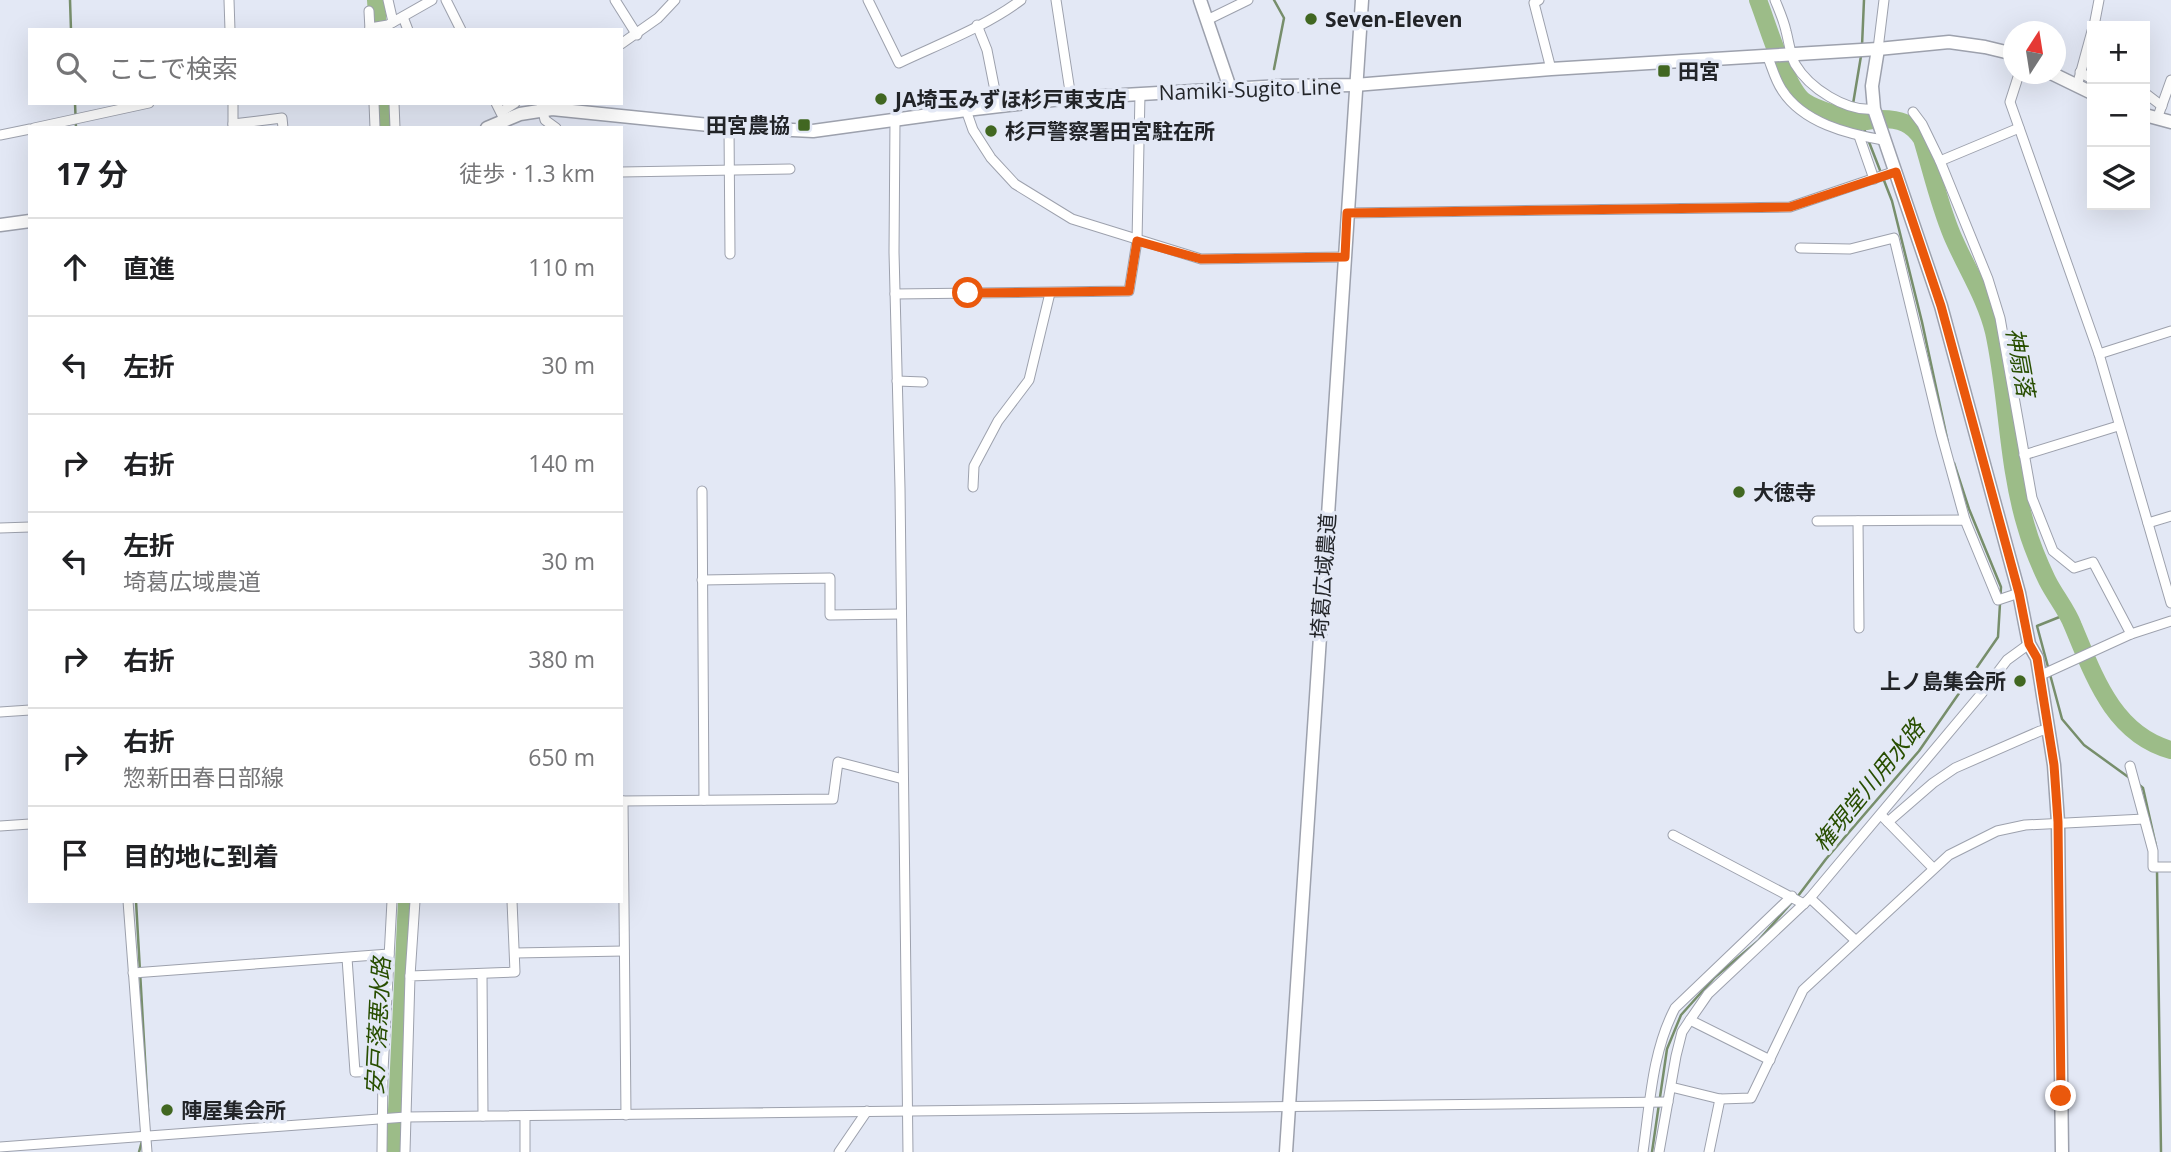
<!DOCTYPE html>
<html lang="ja">
<head>
<meta charset="utf-8">
<style>
  :root { --surface:#fff; --page:#f6f6f6; --text:#202124; --muted:#757577; --line:#e0e0e0 }
  body { margin:0; font-family:"Open Sans","Noto Sans JP",sans-serif; background:var(--page); color:var(--text) }
  .controls { position:absolute; right:21px; top:21px; display:grid; overflow:hidden; border-radius:0px; box-shadow:0 7px 28px #0002 }
  .controls button { width:63px; height:63px; display:grid; place-items:center; padding:0; border:0; border-bottom:2px solid var(--line); background:var(--surface); color:var(--text); font:35px sans-serif }
  .compass { position:absolute; left:2003px; top:21px; width:63px; height:63px; border-radius:50%; background:var(--surface); box-shadow:0 7px 28px #0002; rotate:12deg }
  .stop { position:absolute; width:21px; height:21px; margin:-16px; border:5px solid #ea580c; border-radius:50%; background:#fff }
  .stop.end { background:#ea580c; border-color:#fff; box-shadow:0 2px 7px #0008 }
  .list { margin:0; padding:0; list-style:none }
  h2 { display:flex; justify-content:space-between; align-items:center; height:91px; margin:0; padding:0 28px; font-size:30px }
  h2 small { font-size:23px; font-weight:400; color:var(--muted) }
  .list li { display:grid; grid-template-columns:46px 1fr auto; gap:21px; align-items:center; box-sizing:border-box; height:98px; padding:0 28px; border-top:2px solid var(--line) }
  .list b { display:block; font-size:26px; white-space:nowrap }
  .list p { margin:0; font-size:23px; white-space:nowrap; color:var(--muted) }
  .list em { font-size:23px; font-style:normal; color:var(--muted) }
  .icon { flex:none; width:38px; height:38px; fill:none; stroke:currentColor; stroke-width:2; stroke-linecap:round; stroke-linejoin:round }
  .map { position:relative; flex:none; width:2171px; height:1152px; overflow:hidden }
  .search { position:absolute; background:var(--surface); box-shadow:0 7px 28px #0002; left:28px; top:28px; width:595px; height:77px; display:flex; align-items:center; gap:18px; box-sizing:border-box; padding:0 24px; border-radius:0px; color:var(--muted); font-size:26px }
  .panel { position:absolute; background:var(--surface); box-shadow:0 7px 28px #0002; left:28px; top:126px; width:595px; height:777px; border-radius:0px }
  .map>svg:first-child { display:block }
  .lines { fill:none; stroke-linecap:round; stroke-linejoin:round }
  .stream { stroke:#778e6b; stroke-width:2.5 }
  .river { stroke:#9cbc88; stroke-width:18 }
  .street-casing { stroke:#9da1ad; stroke-width:11 }
  .secondary-casing { stroke:#9da1ad; stroke-width:15 }
  .street { stroke:#fff; stroke-width:9 }
  .secondary { stroke:#fff; stroke-width:12 }
  .route { stroke:#ea580c; stroke-width:9 }
  .poi-dot { fill:#416721; stroke:#e3e8f5; stroke-width:2.5 }
  .labels { text-anchor:middle; dominant-baseline:central; stroke-width:7; stroke-linejoin:round; paint-order:stroke }
  .poi-label { font-size:21px; font-weight:bold; fill:#222428; stroke:#e3e8f5; text-anchor:start }
  .street-label { font-size:21px; fill:#222428; stroke:#e3e8f5 }
  .water-label { font-size:23px; font-style:italic; fill:#284e00; stroke:#e3e8f5 }
</style>
</head>
<body>
<div class="map">
<svg width="2171" height="1152" viewBox="0 0 2171 1152">
  <rect width="100%" height="100%" fill="#e3e8f5"/>
  <g class="lines">
    <g class="stream">
      <polyline points="70,0 71,30"/>
      <polyline points="1862,46 1864,0"/>
      <polyline points="1274,69 1284,18 1274,0"/>
      <polyline points="75,103 76,128"/>
      <polyline points="1853,104 1861,56"/>
      <polyline points="1854,110 1867,135"/>
      <polyline points="1869,142 1892,201 1922,322 1948,443"/>
      <polyline points="2067,614 2037,626 2062,719 2084,745 2131,779"/>
      <polyline points="2137,783 2143,788 2156,846"/>
      <polyline points="2157,870 2161,1152"/>
      <polyline points="1798,896 1826,859 1919,751 1998,637 2001,587 1969,509 1954,463"/>
      <polyline points="136,901 148,1111"/>
      <polyline points="139,1152 142,1141"/>
      <polyline points="1652,1152 1667,1049 1681,1015 1715,977 1758,941 1793,901"/>
    </g>
    <g class="river">
      <polyline points="376,0 378,30"/>
      <path d="M 1758,0 C 1767,23 1786,89 1805,102 C 1815,109 1847,119 1860,121 C 1867,122 1874,119 1881,119 C 1900,119 1912,123 1922,139 C 1932,172 1939,204 1952,235 C 1966,268 1986,298 1994,332 C 2008,396 2007,463 2026,526 C 2031,544 2039,563 2047,580 C 2055,596 2067,610 2073,626 C 2094,676 2113,734 2171,750"/>
      <polyline points="381,103 382,128"/>
      <polyline points="395,1152 407,901"/>
    </g>
    <g class="street-casing">
      <g id="street">
        <polyline points="229,0 230,30"/>
        <polyline points="388,0 393,22"/>
        <polyline points="446,0 461,30"/>
        <polyline points="615,0 637,35"/>
        <path d="M 868,0 L 899,63 C 939,44 985,27 1021,0"/>
        <polyline points="1056,0 1071,98"/>
        <polyline points="1539,0 1534,3 1551,69"/>
        <path d="M 1775,0 C 1779,10 1784,21 1786,31 C 1789,42 1790,54 1795,64 C 1809,88 1846,112 1874,109"/>
        <polyline points="369,11 370,30"/>
        <polyline points="403,17 408,30"/>
        <polyline points="1207,20 1248,0"/>
        <polyline points="977,25 987,50 998,106"/>
        <polyline points="2094,26 2099,0"/>
        <polyline points="370,28 388,25 432,0"/>
        <polyline points="621,44 658,18 675,0"/>
        <polyline points="1878,49 1884,0"/>
        <path d="M 1767,55 C 1772,67 1775,80 1782,90 C 1803,123 1848,134 1883,140"/>
        <polyline points="2080,72 2092,79"/>
        <polyline points="2019,74 2010,102 2099,354 2171,603"/>
        <polyline points="2077,86 2092,31"/>
        <polyline points="2145,93 2162,106"/>
        <polyline points="233,103 233,128"/>
        <polyline points="374,103 375,128"/>
        <polyline points="394,103 395,128"/>
        <polyline points="496,103 504,119"/>
        <polyline points="541,103 545,120 556,128"/>
        <polyline points="966,110 973,130 991,158 1015,184 1072,219 1201,259 1345,257"/>
        <polyline points="501,112 515,103"/>
        <polyline points="1913,112 1922,124 1940,161 1988,279 2000,318 2032,498 2053,551 2074,568 2093,562 2131,634"/>
        <polyline points="2157,119 2171,80"/>
        <polyline points="895,120 894,252 900,488 908,1152"/>
        <polyline points="233,124 282,118 283,128"/>
        <polyline points="729,127 730,254"/>
        <polyline points="34,128 149,103"/>
        <polyline points="0,135 30,129"/>
        <polyline points="1859,136 1874,179"/>
        <polyline points="1940,161 2019,128"/>
        <polyline points="621,172 790,169"/>
        <polyline points="1347,213 1790,207 1896,171"/>
        <polyline points="1800,248 1850,249 1894,238 1941,433 1965,520"/>
        <polyline points="895,294 1129,291 1137,241 1140,94"/>
        <polyline points="2099,354 2171,331"/>
        <polyline points="897,381 923,382"/>
        <polyline points="2024,455 2118,426"/>
        <polyline points="973,487 974,466 998,421 1029,380 1050,293"/>
        <polyline points="702,491 704,800"/>
        <polyline points="1817,521 1965,520 1998,600 2019,593"/>
        <polyline points="1858,521 1859,628"/>
        <polyline points="2148,523 2171,516"/>
        <polyline points="0,528 30,527"/>
        <polyline points="702,580 830,578 830,615 901,614"/>
        <polyline points="2039,676 2131,634 2171,621"/>
        <polyline points="0,712 30,710"/>
        <polyline points="2130,766 2153,851 2153,867 2171,867"/>
        <polyline points="621,801 833,799 838,762 903,779"/>
        <polyline points="623,801 626,1115"/>
        <polyline points="1883,817 1933,868"/>
        <polyline points="1888,822 1933,783 1955,768 2040,731 2049,729"/>
        <polyline points="0,826 30,824"/>
        <polyline points="1673,835 1804,904"/>
        <polyline points="1810,898 1855,940"/>
        <polyline points="128,901 147,1152"/>
        <polyline points="515,953 624,951"/>
        <polyline points="347,958 355,1072 383,1071"/>
        <polyline points="133,973 389,954"/>
        <polyline points="482,974 483,1116"/>
        <polyline points="410,976 415,901"/>
        <polyline points="1690,1020 1770,1060"/>
        <polyline points="1671,1087 1720,1099 1751,1098 1803,990 1949,855 1997,831 2025,825 2144,819"/>
        <polyline points="525,1116 525,1152"/>
        <polyline points="0,1147 406,1117 1668,1102"/>
        <polyline points="382,1152 383,1071 392,901"/>
        <polyline points="405,1152 410,976 515,972 512,901"/>
        <polyline points="839,1152 867,1111"/>
        <path d="M 1643,1152 C 1650,1103 1652,1052 1675,1008 L 1792,896"/>
        <polyline points="1659,1152 1676,1056 1682,1032 1690,1020 1708,994 1810,898 1982,693 2007,660 2029,644"/>
        <polyline points="1709,1152 1720,1099"/>
      </g>
    </g>
    <g class="secondary-casing">
      <g id="secondary">
        <polyline points="1200,0 1230,88"/>
        <polyline points="1878,49 1872,86 1874,109 1941,306 2019,593 2029,644 2037,658 2054,765 2058,822 2062,1152"/>
        <polyline points="2053,74 2092,93"/>
        <polyline points="2145,115 2171,122"/>
        <polyline points="487,128 520,114 552,109 729,127 813,131 966,110 1071,98 1279,86 1355,85 1551,69 1878,49 1949,42 1985,47 2014,54"/>
        <polyline points="0,225 30,221"/>
        <polyline points="1286,1152 1362,0"/>
      </g>
    </g>
    <use href="#street" class="street"/>
    <use href="#secondary" class="secondary"/>
  </g>
  <g class="lines">
    <polyline class="route" points="968,293 1129,291 1137,241 1201,259 1345,257 1347,213 1790,207 1896,172 1941,306 2019,593 2029,644 2037,658 2054,765 2058,822 2061,1096"/>
  </g>
  <g class="poi-dot">
    <circle cx="1311" cy="19" r="7"/>
    <rect x="1657" y="64" width="14" height="14" rx="3.5"/>
    <circle cx="881" cy="99" r="7"/>
    <rect x="797" y="118" width="14" height="14" rx="3.5"/>
    <circle cx="991" cy="131" r="7"/>
    <circle cx="1739" cy="492" r="7"/>
    <circle cx="2020" cy="681" r="7"/>
    <circle cx="167" cy="1110" r="7"/>
  </g>
  <g class="labels">
    <g class="poi-label">
      <text x="1325" y="19">Seven-Eleven</text>
      <text x="1678" y="71">田宮</text>
      <text x="895" y="99">JA埼玉みずほ杉戸東支店</text>
      <text x="790" y="125" text-anchor="end">田宮農協</text>
      <text x="1005" y="131">杉戸警察署田宮駐在所</text>
      <text x="1753" y="492">大徳寺</text>
      <text x="2006" y="681" text-anchor="end">上ノ島集会所</text>
      <text x="181" y="1110">陣屋集会所</text>
    </g>
    <g class="street-label">
      <text transform="translate(1250 89) rotate(-2)">Namiki-Sugito Line</text>
      <text transform="translate(1323 576) rotate(-86)">埼葛広域農道</text>
    </g>
    <g class="water-label">
      <text transform="translate(2021 362) rotate(80)">神扇落</text>
      <text transform="translate(1868 785) rotate(-51)">権現堂川用水路</text>
      <text transform="translate(377 1026) rotate(-87)">安戸落悪水路</text>
    </g>
  </g>
</svg>
<div class="controls">
<button>+</button>
<button>−</button>
<button><svg class="icon" aria-label="layers" viewBox="0 0 24 24"><path d="M12 4l9 5-9 5-9-5zM3 14l9 5 9-5"/></svg></button>
</div>
<svg class="compass" viewBox="-18 -18 36 36"><path d="M0-13l5 13h-10z" fill="#e53935"/><path d="M0 13l5-13h-10z" fill="#757577"/></svg>
<div class="stop" style="left:968px;top:293px"></div>
<div class="stop end" style="left:2061px;top:1096px"></div>
<div class="search"><svg class="icon" aria-label="search" viewBox="0 0 24 24"><circle cx="10" cy="10" r="6"/><path d="M15 15l6 6"/></svg>ここで検索</div>
<section class="panel">
<h2>17 分<small>徒歩 · 1.3 km</small></h2>
<ul class="list">
<li><svg class="icon" aria-label="ahead" viewBox="0 0 24 24"><path d="M12 20V5M6 11l6-6 6 6"/></svg><div><b>直進</b></div><em>110 m</em></li>
<li><svg class="icon" aria-label="left" viewBox="0 0 24 24"><path d="M17 20v-9H6M10 6l-5 5 5 5"/></svg><div><b>左折</b></div><em>30 m</em></li>
<li><svg class="icon" aria-label="right" viewBox="0 0 24 24"><path d="M7 20v-9h11M14 6l5 5-5 5"/></svg><div><b>右折</b></div><em>140 m</em></li>
<li><svg class="icon" aria-label="left" viewBox="0 0 24 24"><path d="M17 20v-9H6M10 6l-5 5 5 5"/></svg><div><b>左折</b><p>埼葛広域農道</p></div><em>30 m</em></li>
<li><svg class="icon" aria-label="right" viewBox="0 0 24 24"><path d="M7 20v-9h11M14 6l5 5-5 5"/></svg><div><b>右折</b></div><em>380 m</em></li>
<li><svg class="icon" aria-label="right" viewBox="0 0 24 24"><path d="M7 20v-9h11M14 6l5 5-5 5"/></svg><div><b>右折</b><p>惣新田春日部線</p></div><em>650 m</em></li>
<li><svg class="icon" aria-label="arrive" viewBox="0 0 24 24"><path d="M6 21V4h12l-3 4 3 4H6"/></svg><div><b>目的地に到着</b></div></li>
</ul>
</section>
</div>
</body>
</html>
